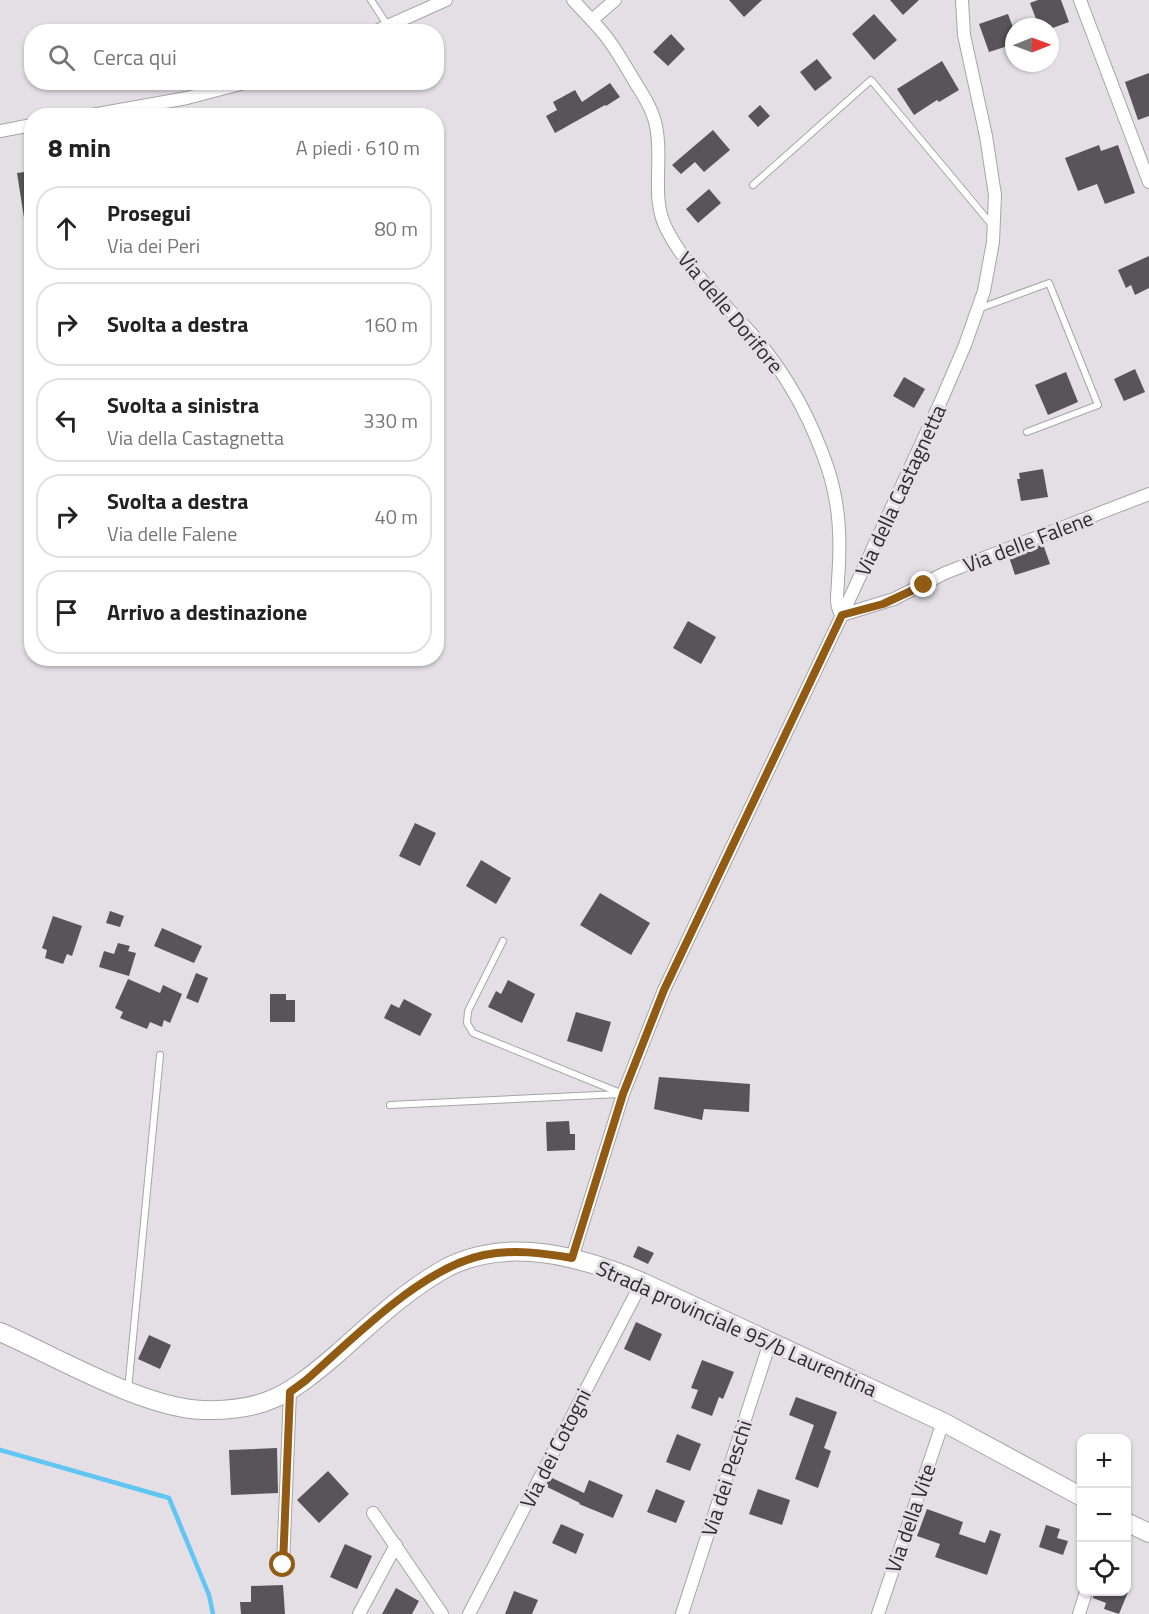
<!DOCTYPE html>
<html lang="it">
<head>
<meta charset="utf-8">
<style>
  :root { --surface:#fff; --page:#f2f2f2; --text:#222; --muted:#767676; --line:#e0e0e0 }
  body { margin:0; font-family:"Titillium Web",sans-serif; background:var(--page); color:var(--text) }
  .controls { position:absolute; right:18px; bottom:18px; display:grid; overflow:hidden; border-radius:12px; box-shadow:0 2px 4px #0004 }
  .controls button { width:54px; height:54px; display:grid; place-items:center; padding:0; border:0; border-bottom:2px solid var(--line); background:var(--surface); color:var(--text); font:30px sans-serif }
  .compass { position:absolute; left:1005px; top:18px; width:54px; height:54px; border-radius:50%; background:var(--surface); box-shadow:0 2px 4px #0004; rotate:89deg }
  .stop { position:absolute; width:18px; height:18px; margin:-14px; border:4px solid #925b13; border-radius:50%; background:#fff }
  .stop.end { background:#925b13; border-color:#fff; box-shadow:0 2px 6px #0008 }
  .list { margin:0; padding:0; list-style:none }
  h2 { display:flex; justify-content:space-between; align-items:center; height:78px; margin:0; padding:0 24px; font-size:26px }
  h2 small { font-size:20px; font-weight:400; color:var(--muted) }
  .list li { display:grid; grid-template-columns:39px 1fr auto; gap:18px; align-items:center; box-sizing:border-box; height:84px; margin:0 12px 12px; padding:0 12px; border:2px solid var(--line); border-radius:24px }
  .list b { display:block; font-size:22px; white-space:nowrap }
  .list p { margin:0; font-size:20px; white-space:nowrap; color:var(--muted) }
  .list em { font-size:20px; font-style:normal; color:var(--muted) }
  .icon { flex:none; width:33px; height:33px; fill:none; stroke:currentColor; stroke-width:2; stroke-linecap:round; stroke-linejoin:round }
  .map { position:relative; flex:none; width:1149px; height:1614px; overflow:hidden }
  .search { position:absolute; background:var(--surface); box-shadow:0 2px 4px #0004; left:24px; top:24px; width:420px; height:66px; display:flex; align-items:center; gap:15px; box-sizing:border-box; padding:0 21px; border-radius:24px; color:var(--muted); font-size:22px }
  .panel { position:absolute; background:var(--surface); box-shadow:0 2px 4px #0004; left:24px; top:108px; width:420px; height:558px; border-radius:24px }
  .map>svg:first-child { display:block }
  .lines { fill:none; stroke-linecap:round; stroke-linejoin:round }
  .stream { stroke:#61c6f3; stroke-width:4.5 }
  .building { fill:#58545a }
  .lane-casing { stroke:#a8a4aa; stroke-width:8 }
  .street-casing { stroke:#a8a4aa; stroke-width:14 }
  .secondary-casing { stroke:#a8a4aa; stroke-width:20 }
  .lane { stroke:#fff; stroke-width:6 }
  .street { stroke:#fff; stroke-width:12 }
  .secondary { stroke:#fff; stroke-width:18 }
  .route { stroke:#925b13; stroke-width:8 }
  .labels { text-anchor:middle; dominant-baseline:central; stroke-width:6; stroke-linejoin:round; paint-order:stroke }
  .street-label { font-size:21px; fill:#2d2b2e; stroke:#e3dfe5 }
</style>
</head>
<body>
<div class="map">
<svg width="1149" height="1614" viewBox="0 0 1149 1614">
  <rect width="100%" height="100%" fill="#e3dfe5"/>
  <g class="lines">
    <polyline class="stream" points="0,1450 169,1498 209,1595 213,1614"/>
  </g>
  <g class="building">
    <polygon points="729,0 762,0 744,17"/>
    <polygon points="890,0 919,0 903,15"/>
    <polygon points="1038,0 1061,0 1069,22 1050,29 1050,27 1039,27 1030,3"/>
    <polygon points="874,14 897,40 874,60 852,34"/>
    <polygon points="1008,14 1014,30 1014,44 989,52 979,24"/>
    <polygon points="671,34 685,49 668,66 653,52"/>
    <polygon points="817,59 832,78 815,91 800,72"/>
    <polygon points="942,61 959,90 939,102 937,100 914,115 897,89"/>
    <polygon points="1149,73 1149,116 1138,120 1125,82"/>
    <polygon points="610,83 620,97 606,106 605,105 555,133 546,116 557,110 553,102 575,90 582,102"/>
    <polygon points="760,105 770,116 758,127 748,116"/>
    <polygon points="713,130 730,150 704,172 695,162 681,174 672,165"/>
    <polygon points="1099,145 1101,151 1118,145 1135,193 1105,204 1097,184 1078,191 1065,158"/>
    <polygon points="32,171 32,223 25,224 17,173"/>
    <polygon points="709,189 721,203 698,223 686,209"/>
    <polygon points="1149,256 1149,288 1135,295 1131,285 1126,288 1118,270"/>
    <polygon points="1135,369 1145,392 1124,401 1114,379"/>
    <polygon points="1066,372 1078,402 1048,415 1035,385"/>
    <polygon points="904,377 925,389 914,408 893,396"/>
    <polygon points="1043,469 1048,497 1021,501 1017,479 1020,479 1019,473"/>
    <polygon points="1043,544 1050,564 1015,575 1009,557"/>
    <polygon points="688,621 716,637 701,664 673,648"/>
    <polygon points="415,823 436,833 420,866 399,856"/>
    <polygon points="481,860 511,878 496,904 466,886"/>
    <polygon points="600,893 650,923 631,955 580,925"/>
    <polygon points="110,911 124,916 120,927 106,923"/>
    <polygon points="53,916 82,926 72,956 67,954 63,964 45,958 47,950 42,948"/>
    <polygon points="162,928 202,946 194,963 154,946"/>
    <polygon points="118,943 130,946 128,951 136,953 129,976 99,967 104,951 114,954"/>
    <polygon points="196,973 208,978 198,1003 186,998"/>
    <polygon points="128,979 160,993 163,985 182,994 170,1023 164,1020 162,1027 150,1022 147,1029 120,1018 123,1012 115,1008"/>
    <polygon points="508,980 535,994 522,1023 488,1007 496,991 501,994"/>
    <polygon points="270,994 286,994 286,1000 295,1000 295,1022 270,1022"/>
    <polygon points="404,999 432,1014 420,1036 384,1018 391,1004 399,1008"/>
    <polygon points="576,1012 611,1022 602,1052 567,1041"/>
    <polygon points="659,1077 750,1084 749,1112 704,1109 702,1120 654,1109"/>
    <polygon points="569,1121 570,1134 575,1134 575,1150 547,1151 546,1122"/>
    <polygon points="638,1246 654,1253 648,1264 633,1257"/>
    <polygon points="636,1322 662,1334 650,1361 624,1349"/>
    <polygon points="149,1335 171,1345 160,1369 138,1359"/>
    <polygon points="702,1360 734,1372 723,1399 719,1397 712,1416 691,1408 698,1390 691,1388"/>
    <polygon points="796,1397 837,1412 824,1448 831,1451 818,1488 795,1479 814,1425 789,1415"/>
    <polygon points="677,1434 701,1444 690,1471 666,1462"/>
    <polygon points="277,1448 278,1493 231,1495 229,1450"/>
    <polygon points="328,1471 349,1494 319,1523 297,1500"/>
    <polygon points="550,1477 584,1493 589,1480 623,1495 613,1518 579,1504 580,1503 545,1486"/>
    <polygon points="656,1489 685,1501 676,1523 647,1512"/>
    <polygon points="758,1489 790,1500 782,1525 749,1514"/>
    <polygon points="927,1509 963,1522 959,1534 985,1543 990,1530 1001,1534 987,1575 935,1557 940,1544 917,1536"/>
    <polygon points="561,1524 584,1534 576,1554 552,1543"/>
    <polygon points="1046,1525 1060,1529 1057,1538 1068,1541 1063,1555 1039,1547"/>
    <polygon points="345,1544 372,1556 357,1589 330,1577"/>
    <polygon points="283,1585 285,1614 241,1614 240,1602 251,1602 251,1586"/>
    <polygon points="396,1588 419,1601 412,1614 382,1614"/>
    <polygon points="514,1591 538,1600 532,1614 505,1614"/>
    <polygon points="1094,1592 1128,1592 1119,1614 1104,1609 1106,1603 1093,1598"/>
  </g>
  <g class="lines">
    <g class="lane-casing">
      <g id="lane">
        <polyline points="371,0 388,26"/>
        <polyline points="753,185 871,80 992,225"/>
        <polyline points="978,309 1049,283 1098,405 1027,432"/>
        <polyline points="503,941 468,1011 467,1023 473,1033 623,1094"/>
        <polyline points="390,1105 620,1094"/>
        <polyline points="128,1390 160,1055"/>
      </g>
    </g>
    <g class="street-casing">
      <g id="street">
        <path d="M 573,0 C 583,11 594,22 604,34 C 617,50 627,69 638,87 C 647,101 655,115 657,132 C 662,164 651,201 667,230 C 687,269 721,300 750,332 C 785,371 811,418 828,469 C 840,506 841,542 838,580 C 838,592 834,606 842,615 L 894,599 L 945,573 L 1149,494"/>
        <polyline points="1080,0 1149,182"/>
        <polyline points="592,20 615,0"/>
        <polyline points="374,32 446,0"/>
        <polyline points="86,116 187,98 248,82"/>
        <polyline points="0,131 32,125"/>
        <polyline points="572,1258 623,1094 664,990 842,615 941,401 965,345 984,291 993,242 995,195 986,136 964,35 962,0"/>
        <polyline points="373,1513 442,1614"/>
        <polyline points="283,1565 290,1392"/>
        <polyline points="359,1614 396,1545"/>
        <polyline points="469,1614 642,1282"/>
        <polyline points="682,1614 770,1342"/>
        <polyline points="878,1614 943,1422"/>
        <polyline points="1079,1614 1086,1592"/>
      </g>
    </g>
    <g class="secondary-casing">
      <g id="secondary">
        <path d="M 0,1332 C 57,1357 143,1408 203,1410 C 266,1412 291,1393 337,1354 C 372,1323 407,1289 448,1267 C 510,1236 582,1257 642,1282 L 943,1422 L 1082,1497"/>
        <polyline points="1126,1522 1149,1533"/>
      </g>
    </g>
    <use href="#lane" class="lane"/>
    <use href="#street" class="street"/>
    <use href="#secondary" class="secondary"/>
  </g>
  <g class="lines">
    <path class="route" d="M 283,1565 L 290,1392 L 305,1381 C 353,1339 421,1268 484,1255 C 513,1249 543,1253 572,1258 L 623,1094 L 664,990 L 842,615 L 883,604 L 924,585"/>
  </g>
  <g class="labels">
    <g class="street-label">
      <text transform="translate(731 312) rotate(50)">Via delle Dorifore</text>
      <text transform="translate(900 490) rotate(-65)">Via della Castagnetta</text>
      <text transform="translate(1028 541) rotate(-21)">Via delle Falene</text>
      <text transform="translate(737 1328) rotate(24)">Strada provinciale 95/b Laurentina</text>
      <text transform="translate(555 1448) rotate(-63)">Via dei Cotogni</text>
      <text transform="translate(726 1478) rotate(-72)">Via dei Peschi</text>
      <text transform="translate(910 1518) rotate(-71)">Via della Vite</text>
    </g>
  </g>
</svg>
<div class="controls">
<button>+</button>
<button>−</button>
<button><svg class="icon" aria-label="locate" viewBox="0 0 24 24"><circle cx="12" cy="12" r="6"/><path d="M12 2v4M12 18v4M2 12h4M18 12h4"/></svg></button>
</div>
<svg class="compass" viewBox="-18 -18 36 36"><path d="M0-13l5 13h-10z" fill="#e53935"/><path d="M0 13l5-13h-10z" fill="#767676"/></svg>
<div class="stop" style="left:283px;top:1565px"></div>
<div class="stop end" style="left:924px;top:585px"></div>
<div class="search"><svg class="icon" aria-label="search" viewBox="0 0 24 24"><circle cx="10" cy="10" r="6"/><path d="M15 15l6 6"/></svg>Cerca qui</div>
<section class="panel">
<h2>8 min<small>A piedi · 610 m</small></h2>
<ul class="list">
<li><svg class="icon" aria-label="ahead" viewBox="0 0 24 24"><path d="M12 20V5M6 11l6-6 6 6"/></svg><div><b>Prosegui</b><p>Via dei Peri</p></div><em>80 m</em></li>
<li><svg class="icon" aria-label="right" viewBox="0 0 24 24"><path d="M7 20v-9h11M14 6l5 5-5 5"/></svg><div><b>Svolta a destra</b></div><em>160 m</em></li>
<li><svg class="icon" aria-label="left" viewBox="0 0 24 24"><path d="M17 20v-9H6M10 6l-5 5 5 5"/></svg><div><b>Svolta a sinistra</b><p>Via della Castagnetta</p></div><em>330 m</em></li>
<li><svg class="icon" aria-label="right" viewBox="0 0 24 24"><path d="M7 20v-9h11M14 6l5 5-5 5"/></svg><div><b>Svolta a destra</b><p>Via delle Falene</p></div><em>40 m</em></li>
<li><svg class="icon" aria-label="arrive" viewBox="0 0 24 24"><path d="M6 21V4h12l-3 4 3 4H6"/></svg><div><b>Arrivo a destinazione</b></div></li>
</ul>
</section>
</div>
</body>
</html>
